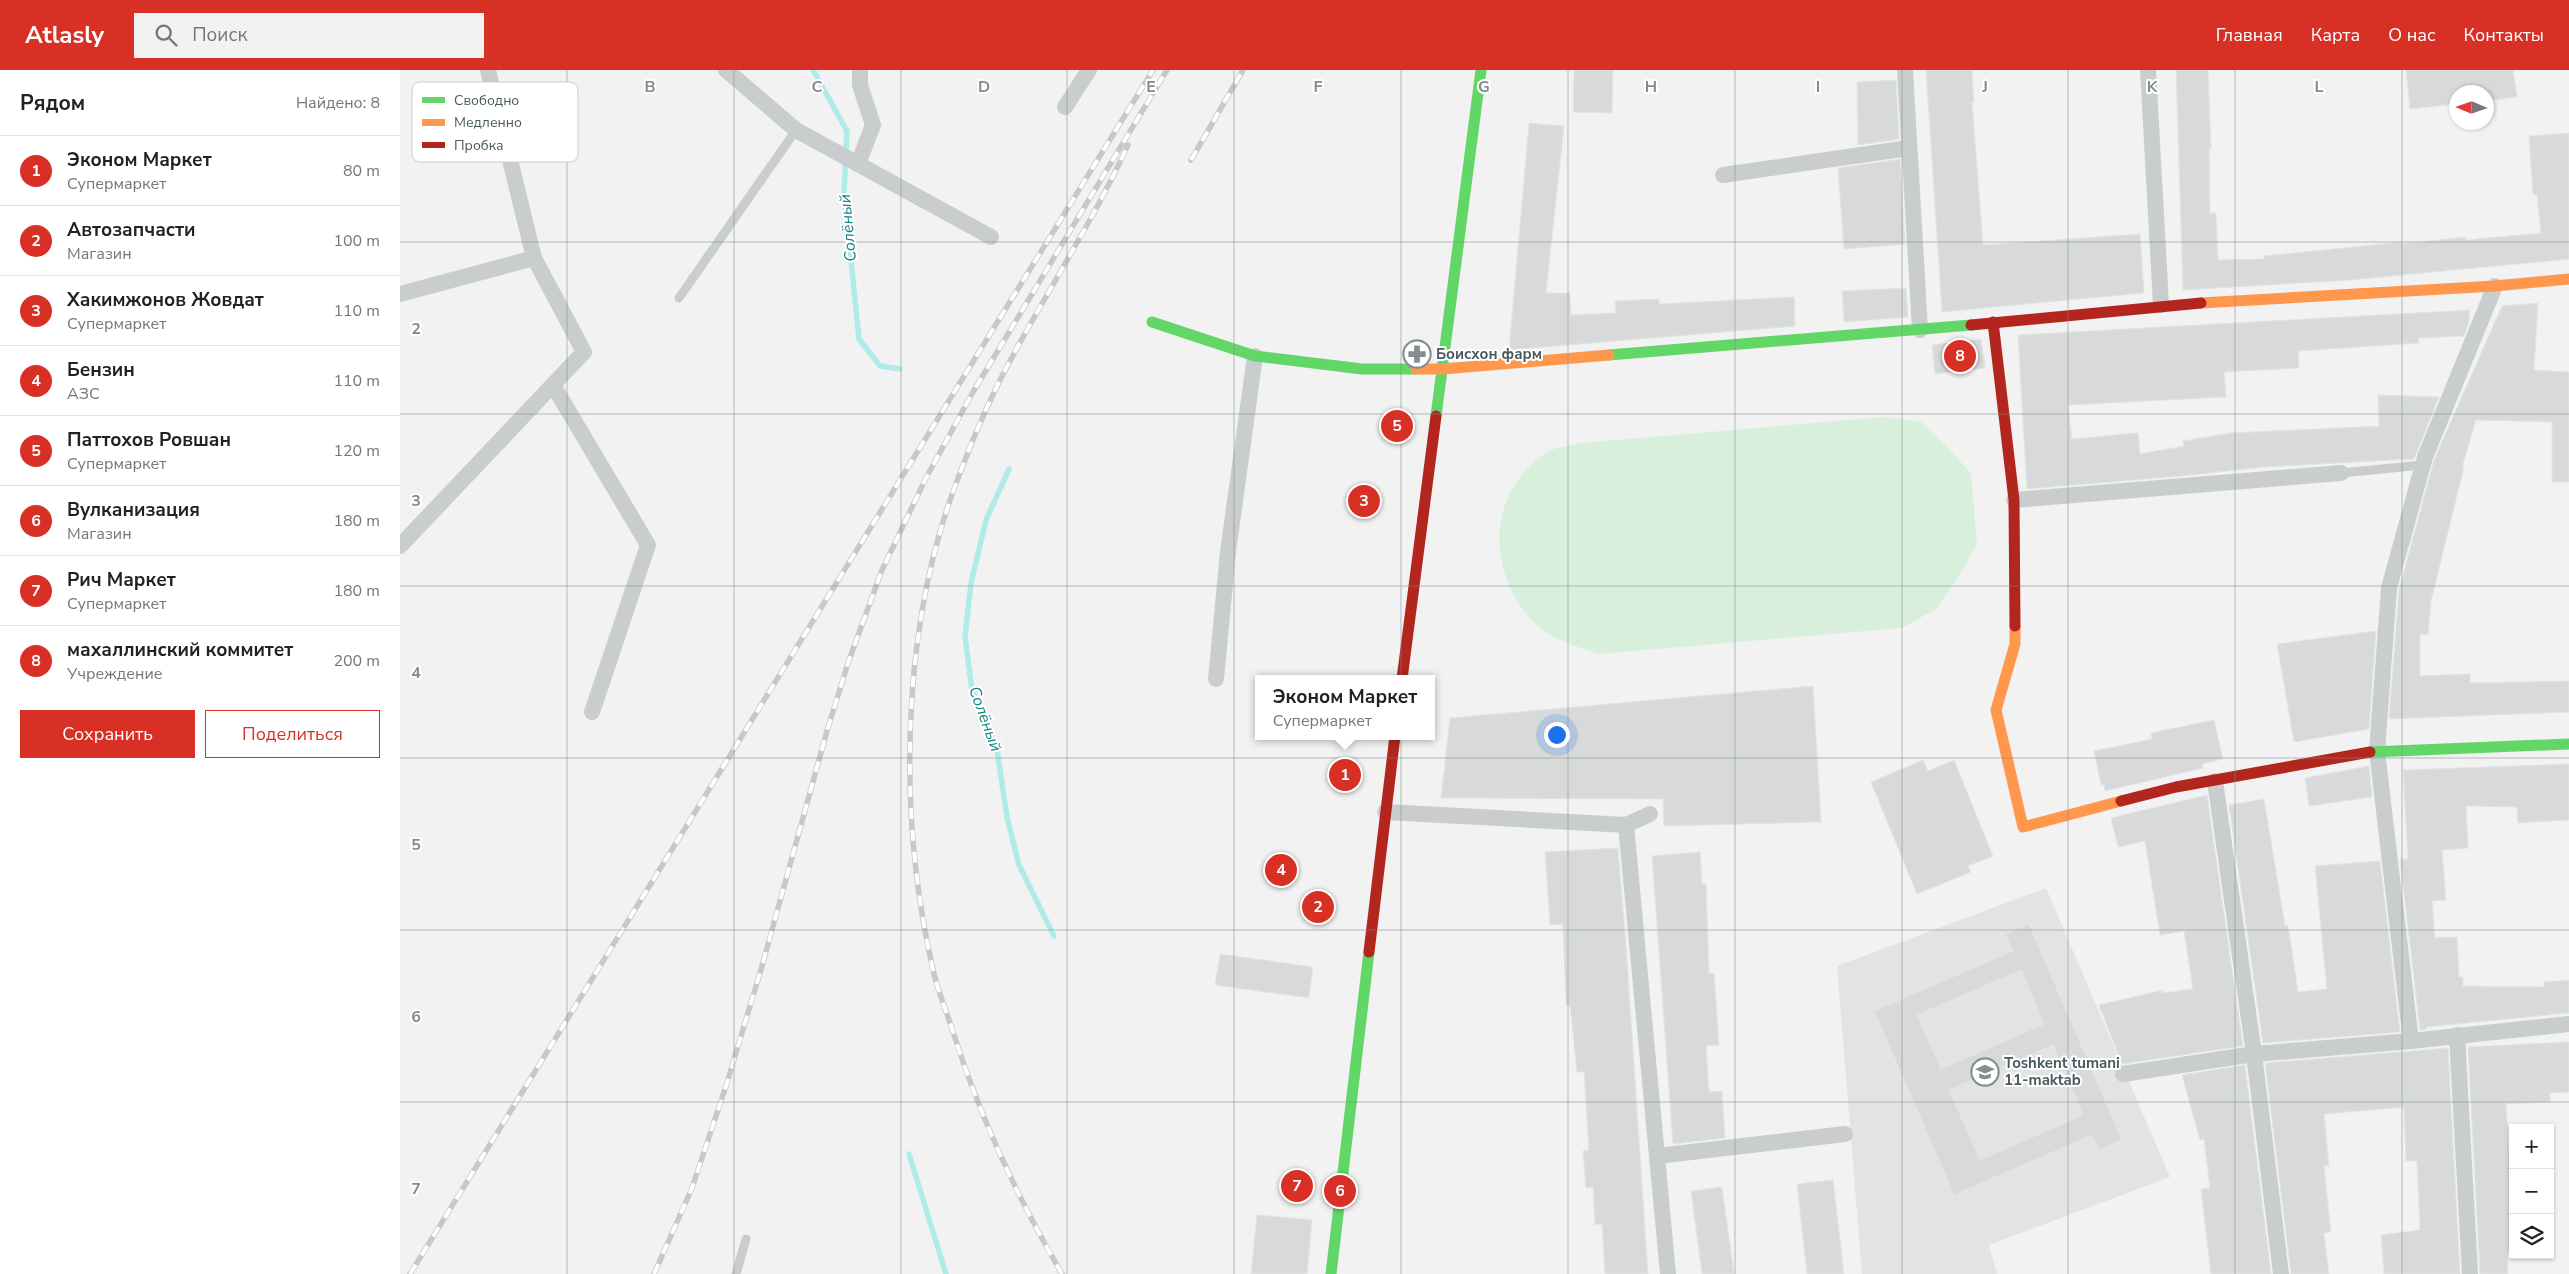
<!DOCTYPE html>
<html lang="ru">
<head>
<meta charset="utf-8">
<style>
  :root { --surface:#fff; --page:#f2f2f2; --text:#222; --muted:#767676; --line:#e0e0e0; --accent:#d93025 }
  body { margin:0; font-family:"Nunito Sans",sans-serif; background:var(--page); color:var(--text) }
  .controls { position:absolute; right:15px; bottom:15px; display:grid; overflow:hidden; border-radius:0px; box-shadow:0 1px 4px #0004 }
  .controls button { width:45px; height:45px; display:grid; place-items:center; padding:0; border:0; border-bottom:1px solid var(--line); background:var(--surface); color:var(--text); font:25px sans-serif }
  .compass { position:absolute; left:2049px; top:15px; width:45px; height:45px; border-radius:50%; background:var(--surface); box-shadow:0 1px 4px #0004; rotate:272deg }
  .you { position:absolute; left:1156px; top:664px; width:18px; height:18px; margin:-12px; border:4px solid #fff; border-radius:50%; background:#1a73e8; box-shadow:0 0 0 8px #1a73e833 }
  .badge { display:grid; place-items:center; width:32px; height:32px; border-radius:50%; background:var(--accent); color:#fff; font-size:16px; font-weight:700 }
  .pin { position:absolute; translate:-50% -50%; border:2px solid #fff; box-shadow:0 1px 5px #0006 }
  .popup { position:absolute; left:855px; top:605px; width:180px; height:65px; box-sizing:border-box; display:grid; place-content:center; border-radius:0px; background:var(--surface); filter:drop-shadow(0 1px 4px #0005); font-size:16px; white-space:nowrap; color:var(--muted) }
  .popup b { font-size:19px; color:var(--text) }
  .popup::after { content:''; position:absolute; left:50%; top:100%; margin-left:-10px; border:10px solid transparent; border-top-color:var(--surface) }
  .list { margin:0; padding:0; list-style:none }
  h2 { display:flex; justify-content:space-between; align-items:center; height:65px; margin:0; padding:0 20px; font-size:21px }
  h2 small { font-size:16px; font-weight:400; color:var(--muted) }
  .list li { display:grid; grid-template-columns:32px 1fr auto; gap:15px; align-items:center; box-sizing:border-box; height:70px; padding:0 20px; border-top:1px solid var(--line) }
  .list b { display:block; font-size:19px; white-space:nowrap }
  .list p { margin:0; font-size:16px; white-space:nowrap; color:var(--muted) }
  .list em { font-size:16px; font-style:normal; color:var(--muted) }
  .actions { display:flex; gap:10px; padding:15px 20px }
  .actions a { flex:1; padding:11px 0; border:1px solid var(--accent); border-radius:0px; text-align:center; font-size:18px; color:var(--accent) }
  .actions .main { background:var(--accent); color:#fff }
  .icon { flex:none; width:28px; height:28px; fill:none; stroke:currentColor; stroke-width:2; stroke-linecap:round; stroke-linejoin:round }
  .map { position:relative; flex:none; width:2169px; height:1204px; overflow:hidden }
  header { display:flex; align-items:center; gap:30px; box-sizing:border-box; height:70px; padding:0 25px; background:var(--accent); color:#fff }
  header strong { font-size:24px }
  nav { display:flex; gap:28px; margin-inline-start:auto; font-size:18px }
  .search { width:350px; height:45px; background:var(--page); display:flex; align-items:center; gap:12px; box-sizing:border-box; padding:0 18px; border-radius:0px; color:var(--muted); font-size:19px }
  main { display:flex }
  aside { flex:1; background:var(--surface) }
  .map>svg:first-child { display:block }
  .education { fill:#e4e3e4 }
  .green { fill:#d8f0db }
  .lines { fill:none; stroke-linecap:round; stroke-linejoin:round }
  .stream { stroke:#afece9; stroke-width:5.5 }
  .building { fill:#d8dada; stroke:#e3e4e5; fill-rule:evenodd }
  .lane { stroke:#cacdce; stroke-width:9 }
  .street { stroke:#cacdce; stroke-width:16 }
  .fast { stroke:#63d668; stroke-width:11 }
  .slow { stroke:#ff974d; stroke-width:11 }
  .jam { stroke:#b3261e; stroke-width:11 }
  .rail-casing { stroke:#c6c8c9; stroke-width:5.5 }
  .rail { stroke:#fff; stroke-width:4; stroke-dasharray:11; stroke-linecap:butt }
  .grid { fill:none; stroke:#828c8f; stroke-width:1; stroke-opacity:0.55 }
  .labels { text-anchor:middle; dominant-baseline:central; stroke-width:4; stroke-linejoin:round; paint-order:stroke }
  .poi-label { font-size:15px; font-weight:bold; fill:#4a595e; stroke:#fff; text-anchor:start }
  .water-label { font-size:16px; font-style:italic; fill:#12827d; stroke:#fff }
  .key { fill:#fff; stroke:#c9cdcf; stroke-width:1 }
  .key-label { font-size:14px; fill:#4a595e }
  .grid-label { font-size:16px; text-anchor:middle; font-weight:bold; fill:#828c8f; stroke:#fff; stroke-width:4; stroke-linejoin:round; paint-order:stroke }
</style>
</head>
<body>
<header>
<strong>Atlasly</strong>
<div class="search"><svg class="icon" aria-label="search" viewBox="0 0 24 24"><circle cx="10" cy="10" r="6"/><path d="M15 15l6 6"/></svg>Поиск</div>
<nav><a>Главная</a><a>Карта</a><a>О нас</a><a>Контакты</a></nav>
</header>
<main>
<aside>
<h2>Рядом<small>Найдено: 8</small></h2>
<ul class="list">
<li><span class="badge">1</span><div><b>Эконом Маркет</b><p>Супермаркет</p></div><em>80 m</em></li>
<li><span class="badge">2</span><div><b>Автозапчасти</b><p>Магазин</p></div><em>100 m</em></li>
<li><span class="badge">3</span><div><b>Хакимжонов Жовдат</b><p>Супермаркет</p></div><em>110 m</em></li>
<li><span class="badge">4</span><div><b>Бензин</b><p>АЗС</p></div><em>110 m</em></li>
<li><span class="badge">5</span><div><b>Паттохов Ровшан</b><p>Супермаркет</p></div><em>120 m</em></li>
<li><span class="badge">6</span><div><b>Вулканизация</b><p>Магазин</p></div><em>180 m</em></li>
<li><span class="badge">7</span><div><b>Рич Маркет</b><p>Супермаркет</p></div><em>180 m</em></li>
<li><span class="badge">8</span><div><b>махаллинский коммитет</b><p>Учреждение</p></div><em>200 m</em></li>
</ul>
<div class="actions"><a class="main">Сохранить</a><a>Поделиться</a></div>
</aside>
<div class="map">
<svg width="2169" height="1204" viewBox="0 0 2169 1204">
  <rect width="100%" height="100%" fill="#f2f2f2"/>
  <polygon class="education" points="1646,818 1770,1107 1589,1175 1597,1204 1462,1204 1437,896"/>
  <path class="green" d="M 1484,347 L 1521,352 L 1547,377 L 1571,403 L 1574,438 L 1577,475 L 1557,509 L 1536,539 L 1502,558 L 1198,584 C 1176,576 1150,569 1133,552 C 1086,500 1086,423 1147,382 C 1155,377 1170,376 1180,373 Z"/>
  <g class="lines">
    <g class="stream">
      <polyline points="413,0 447,61 444,122 459,269 480,296 500,299"/>
      <polyline points="609,399 586,450 571,513 565,566 572,620 597,680 607,747 619,795 654,866"/>
      <polyline points="509,1084 546,1204"/>
    </g>
  </g>
  <g class="building">
    <polygon points="1174,0 1213,0 1212,43 1173,42"/>
    <polygon points="1526,0 1572,0 1574,32 1572,32 1583,175 1740,164 1744,223 1542,242"/>
    <polygon points="1776,0 1808,0 1811,78 1809,78 1810,143 1816,143 1818,190 1864,189 1864,186 2002,172 2002,174 2066,167 2066,170 2141,163 2137,125 2133,125 2129,66 2169,63 2169,189 1951,210 1783,220"/>
    <polygon points="2006,0 2113,0 2117,27 2086,31 2086,22 2056,22 2056,34 2010,39"/>
    <polygon points="1496,10 1499,69 1458,75 1457,12"/>
    <polygon points="1129,53 1164,56 1146,223 1170,223 1171,245 1216,243 1215,231 1259,229 1259,234 1394,227 1395,256 1109,280"/>
    <polygon points="1500,89 1505,174 1444,179 1438,98"/>
    <polygon points="1506,218 1508,247 1444,252 1442,221"/>
    <polygon points="2138,233 2134,300 2169,302 2169,412 2152,412 2152,352 2076,350 2062,397 2064,397 2031,531 2028,565 2020,564 2020,606 2070,604 2070,613 2169,611 2169,642 1989,649 1999,520 2034,390 2102,236"/>
    <polygon points="2069,240 2069,252 2064,266 2018,268 2019,273 1898,281 1899,298 1824,302 1826,327 1668,335 1672,369 1738,363 1740,384 1784,376 1783,371 1831,363 1979,356 1978,325 2039,327 2014,389 1864,397 1782,406 1627,419 1618,265"/>
    <polygon points="1581,269 1585,298 1535,304 1532,275"/>
    <polygon points="1976,561 1969,659 1894,672 1877,574"/>
    <polygon points="1413,616 1421,752 1264,756 1263,729 1041,728 1050,648"/>
    <polygon points="1814,650 1823,689 1802,694 1803,698 1705,721 1704,714 1701,715 1694,681 1752,669 1751,663"/>
    <polygon points="1523,690 1528,701 1554,690 1593,786 1568,796 1571,802 1517,824 1471,712"/>
    <polygon points="2169,694 2169,750 2118,753 2117,737 2066,736 2068,778 2042,780 2046,830 2032,831 2035,868 2057,867 2059,907 2063,907 2063,916 2144,917 2144,912 2169,910 2169,943 2027,957 2027,959 2020,960 2000,789 2008,789 2003,700"/>
    <polygon points="1969,696 1972,727 1909,736 1905,708"/>
    <polygon points="1807,725 1843,976 1722,994 1699,935 1763,920 1763,923 1793,919 1784,861 1760,865 1745,771 1718,777 1711,748"/>
    <polygon points="1864,729 1885,856 1888,855 1898,922 1927,919 1915,796 1980,791 2000,962 1863,973 1829,735"/>
    <polygon points="1218,778 1227,889 1248,1204 1205,1204 1202,1154 1195,1155 1193,1117 1186,1118 1183,1081 1189,1080 1184,1002 1177,1002 1170,935 1166,935 1163,854 1150,855 1145,782"/>
    <polygon points="1300,782 1302,814 1306,814 1309,904 1314,903 1319,975 1306,976 1309,1022 1322,1021 1325,1068 1273,1074 1252,786"/>
    <path d="M 1629,854 L 1722,1070 L 1699,1080 L 1692,1065 L 1554,1125 L 1474,941 L 1613,881 L 1605,864 ZM 1621,900 L 1644,954 L 1541,999 L 1517,945 ZM 1653,975 L 1683,1045 L 1580,1090 L 1549,1020 Z"/>
    <polygon points="820,884 913,897 909,928 815,915"/>
    <polygon points="2169,972 2169,1022 2150,1023 2150,1032 2106,1034 2110,1092 2113,1092 2113,1182 2107,1182 2108,1204 2080,1204 2068,977"/>
    <polygon points="2048,978 2060,1204 1984,1204 1981,1165 2020,1160 2017,1091 2006,1091 2004,1037 1924,1044 1929,1096 1924,1096 1931,1162 1924,1163 1929,1204 1891,1204 1865,993"/>
    <polygon points="1845,995 1871,1204 1811,1204 1801,1119 1810,1118 1804,1069 1800,1070 1782,1005"/>
    <polygon points="1433,1110 1444,1204 1407,1204 1397,1114"/>
    <polygon points="1322,1117 1334,1204 1302,1204 1291,1121"/>
    <polygon points="857,1145 912,1150 907,1204 851,1204"/>
  </g>
  <g class="lines">
    <g class="lane">
      <polyline points="279,228 396,60"/>
      <polyline points="1941,403 2023,395"/>
      <polyline points="336,1204 346,1169"/>
    </g>
    <g class="street">
      <polyline points="326,0 396,60 591,167"/>
      <polyline points="1505,0 1520,260"/>
      <polyline points="1748,0 1761,235"/>
      <polyline points="665,37 689,0"/>
      <polyline points="458,94 473,55 460,15 460,0"/>
      <polyline points="1323,105 1509,78"/>
      <polyline points="0,224 134,188"/>
      <polyline points="153,315 248,475 192,642"/>
      <polyline points="1614,430 1941,403"/>
      <polyline points="0,476 184,282 134,188 88,0"/>
      <polyline points="816,609 828,482 855,286"/>
      <polyline points="1815,711 1854,984 1881,1204"/>
      <polyline points="985,742 1226,755 1250,744"/>
      <polyline points="1226,755 1268,1204"/>
      <polyline points="2057,965 2070,1204"/>
      <polyline points="2011,971 1977,681 1989,518 2025,387 2095,216"/>
      <polyline points="1723,1004 1854,984 2011,971 2169,954"/>
      <polyline points="1257,1086 1445,1064"/>
    </g>
    <g class="fast">
      <polyline points="752,252 855,286 962,299 1016,299"/>
      <polyline points="1209,285 1571,255"/>
      <polyline points="1036,346 1081,0"/>
      <polyline points="1970,682 2169,674"/>
      <polyline points="931,1204 969,882"/>
    </g>
    <g class="slow">
      <polyline points="1801,233 2095,216 2169,209"/>
      <polyline points="1016,299 1043,299 1209,285"/>
      <polyline points="1615,556 1615,574 1596,640 1623,757 1721,731"/>
    </g>
    <g class="jam">
      <polyline points="1593,252 1614,430 1615,556"/>
      <polyline points="1571,255 1801,233"/>
      <polyline points="1002,609 1036,346"/>
      <polyline points="1721,731 1776,717 1970,682"/>
      <polyline points="969,882 995,666"/>
    </g>
    <g class="rail-casing">
      <g id="rail">
        <polyline points="791,90 843,0"/>
        <polyline points="10,1204 753,0"/>
        <polyline points="254,1204 292,1118 326,1016 362,896 427,661 448,593 482,500 526,408 573,322 767,0"/>
        <path d="M 662,1204 C 617,1127 580,1047 553,962 C 547,943 539,924 534,904 C 497,746 500,555 560,403 C 576,360 595,317 618,276 C 655,209 696,145 728,75"/>
      </g>
    </g>
    <use href="#rail" class="rail"/>
  </g>
  <path class="grid" d="M 167,0 L 167,1204M 334,0 L 334,1204M 501,0 L 501,1204M 667,0 L 667,1204M 834,0 L 834,1204M 1001,0 L 1001,1204M 1168,0 L 1168,1204M 1335,0 L 1335,1204M 1502,0 L 1502,1204M 1668,0 L 1668,1204M 1835,0 L 1835,1204M 2002,0 L 2002,1204M 0,172 L 2169,172M 0,344 L 2169,344M 0,516 L 2169,516M 0,688 L 2169,688M 0,860 L 2169,860M 0,1032 L 2169,1032"/>
  <defs>
    <g id="pharmacy-ring" transform="scale(1.4375)"><circle r="9.5" fill="#fff" stroke="#858f92" stroke-width="1.5"/><path d="M-2-6h4v4h4v4h-4v4h-4v-4h-4v-4h4Z" fill="#858f92"/></g>
    <g id="school-ring" transform="scale(1.4375)"><circle r="9.5" fill="#fff" stroke="#858f92" stroke-width="1.5"/><path d="M0-5L7-2L0 1L-7-2ZM-4 1L0 2.5L4 1V4Q0 6-4 4Z" fill="#858f92"/></g>
  </defs>
  <g fill-rule="evenodd">
    <use href="#pharmacy-ring" x="1017" y="284"/>
    <use href="#school-ring" x="1585" y="1002"/>
  </g>
  <g class="labels">
    <g class="poi-label">
      <text x="1036" y="284">Боисхон фарм</text>
      <text x="1604" y="993">Toshkent tumani<tspan x="1604" dy="17">11-maktab</tspan></text>
    </g>
    <g class="water-label">
      <text transform="translate(448 158) rotate(-95)">Солёный</text>
      <text transform="translate(585 649) rotate(70)">Солёный</text>
    </g>
  </g>
  <rect x="12" y="12" width="166" height="80" rx="8" class="key"/>
  <rect x="22" y="27" width="23" height="6" fill="#63d668"/>
  <rect x="22" y="49" width="23" height="7" fill="#ff974d"/>
  <rect x="22" y="72" width="23" height="6" fill="#b3261e"/>
  <g class="key-label">
    <text x="54" y="35">Свободно</text>
    <text x="54" y="57">Медленно</text>
    <text x="54" y="80">Пробка</text>
  </g>
  <g class="grid-label">
    <text x="250" y="22">B</text>
    <text x="417" y="22">C</text>
    <text x="584" y="22">D</text>
    <text x="751" y="22">E</text>
    <text x="918" y="22">F</text>
    <text x="1084" y="22">G</text>
    <text x="1251" y="22">H</text>
    <text x="1418" y="22">I</text>
    <text x="1585" y="22">J</text>
    <text x="1752" y="22">K</text>
    <text x="1919" y="22">L</text>
    <text x="16" y="264">2</text>
    <text x="16" y="436">3</text>
    <text x="16" y="608">4</text>
    <text x="16" y="780">5</text>
    <text x="16" y="952">6</text>
    <text x="16" y="1124">7</text>
  </g>
</svg>
<div class="controls">
<button>+</button>
<button>−</button>
<button><svg class="icon" aria-label="layers" viewBox="0 0 24 24"><path d="M12 4l9 5-9 5-9-5zM3 14l9 5 9-5"/></svg></button>
</div>
<svg class="compass" viewBox="-18 -18 36 36"><path d="M0-13l5 13h-10z" fill="#e53935"/><path d="M0 13l5-13h-10z" fill="#767676"/></svg>
<div class="you"></div>
<div class="pin badge" style="left:945px;top:705px">1</div>
<div class="popup"><b>Эконом Маркет</b>Супермаркет</div>
<div class="pin badge" style="left:918px;top:837px">2</div>
<div class="pin badge" style="left:964px;top:431px">3</div>
<div class="pin badge" style="left:881px;top:800px">4</div>
<div class="pin badge" style="left:997px;top:356px">5</div>
<div class="pin badge" style="left:940px;top:1121px">6</div>
<div class="pin badge" style="left:897px;top:1116px">7</div>
<div class="pin badge" style="left:1560px;top:286px">8</div>
</div>
</main>
</body>
</html>
